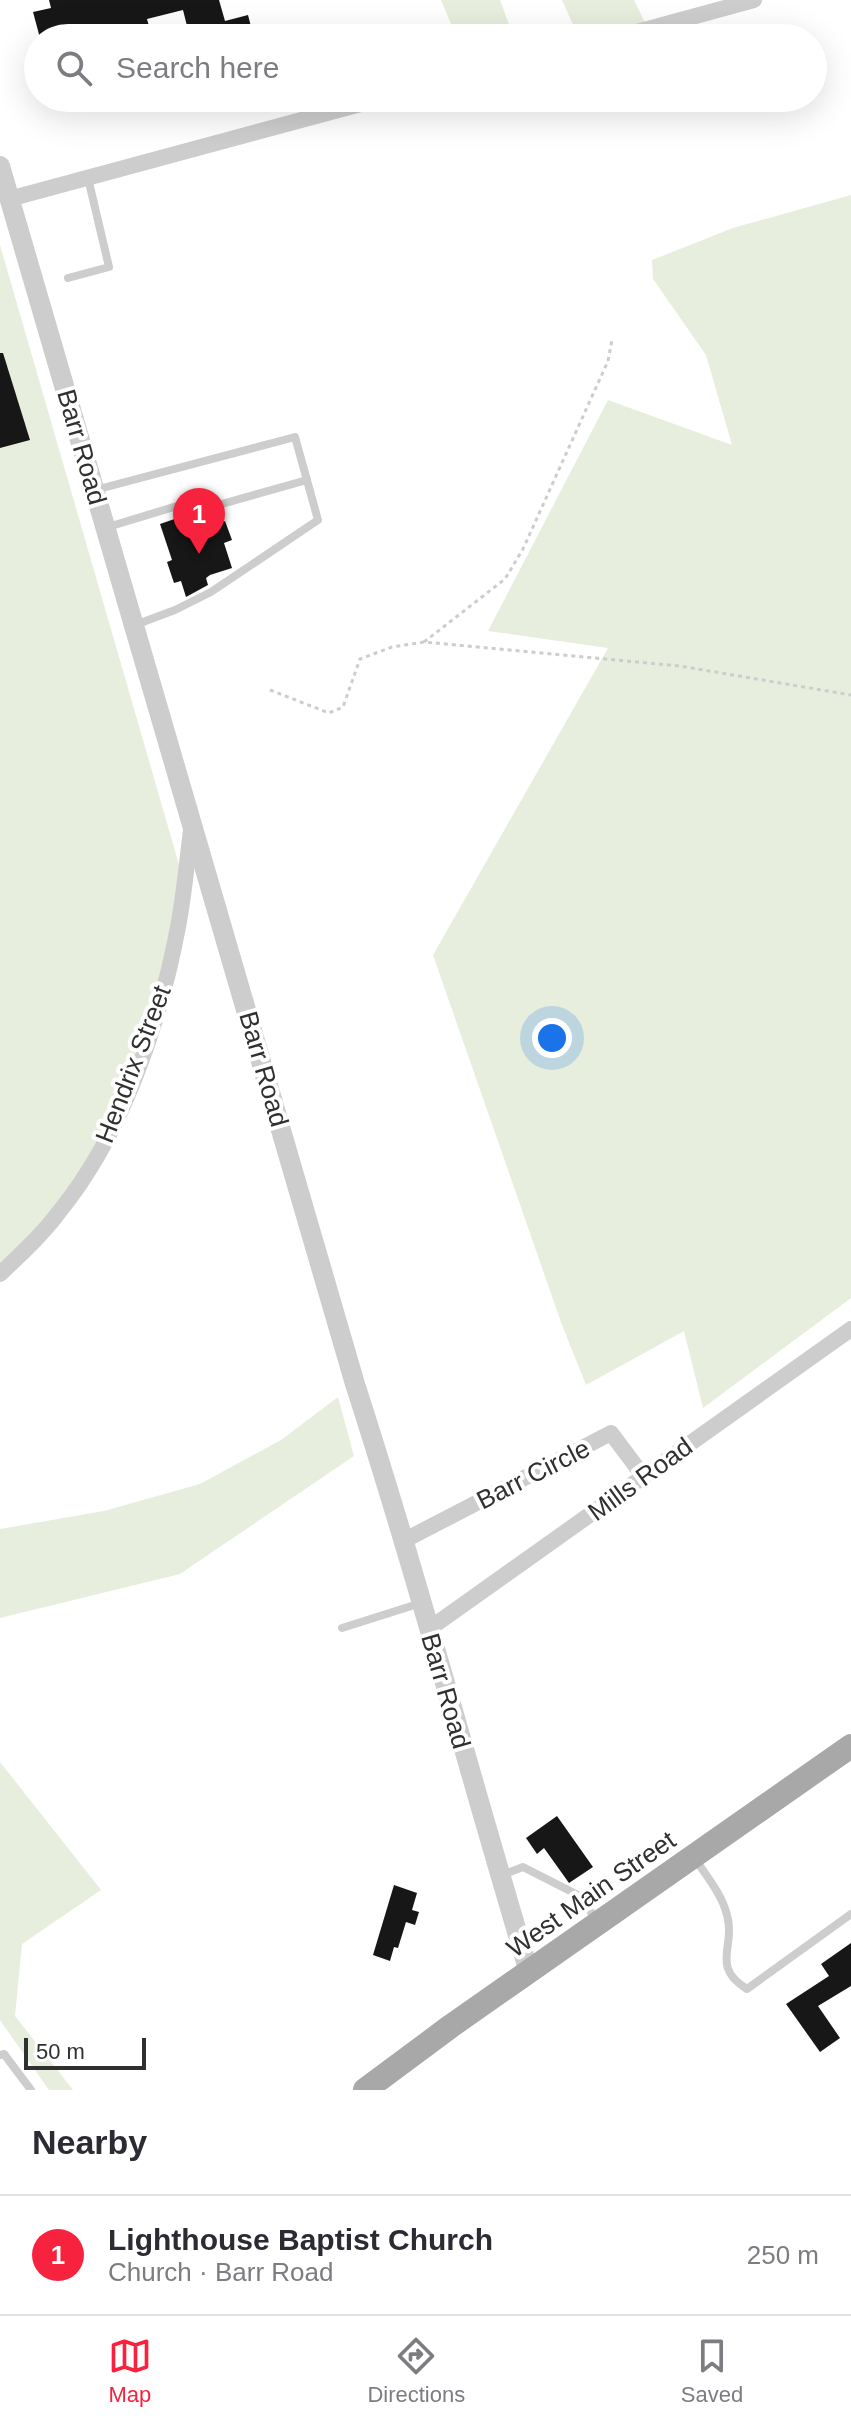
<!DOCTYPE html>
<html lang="en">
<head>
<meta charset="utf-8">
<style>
  :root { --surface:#fff; --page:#f2f2f3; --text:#2b2b33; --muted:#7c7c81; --line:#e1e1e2; --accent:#f7223d }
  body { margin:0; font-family:Arial,sans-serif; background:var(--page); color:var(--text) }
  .scale { position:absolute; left:24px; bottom:20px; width:122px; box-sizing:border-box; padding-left:8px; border:4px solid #303030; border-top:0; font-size:22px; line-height:28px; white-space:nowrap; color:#303030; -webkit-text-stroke:6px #fff; paint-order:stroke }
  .you { position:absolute; left:552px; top:1038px; width:28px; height:28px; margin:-20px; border:6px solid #fff; border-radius:50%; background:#1a73e8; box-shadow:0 0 0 12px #1a73e833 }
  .badge { display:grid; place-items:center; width:52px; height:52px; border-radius:50%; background:var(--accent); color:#fff; font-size:26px; font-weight:700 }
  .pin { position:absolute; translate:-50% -66px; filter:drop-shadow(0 2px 4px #0008) }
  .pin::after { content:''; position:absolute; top:42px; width:28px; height:24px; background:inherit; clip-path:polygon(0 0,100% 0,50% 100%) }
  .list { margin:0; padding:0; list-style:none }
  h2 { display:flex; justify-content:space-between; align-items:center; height:104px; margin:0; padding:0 32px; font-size:34px }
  h2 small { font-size:26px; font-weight:400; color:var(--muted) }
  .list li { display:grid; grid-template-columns:52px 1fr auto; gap:24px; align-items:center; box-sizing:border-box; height:120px; padding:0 32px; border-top:2px solid var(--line) }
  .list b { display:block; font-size:30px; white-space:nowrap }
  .list p { margin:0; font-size:26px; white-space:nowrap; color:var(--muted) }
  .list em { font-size:26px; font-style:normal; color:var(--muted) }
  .icon { flex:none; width:44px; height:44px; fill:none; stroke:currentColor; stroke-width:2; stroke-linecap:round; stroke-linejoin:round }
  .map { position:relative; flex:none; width:851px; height:2090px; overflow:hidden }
  .search { position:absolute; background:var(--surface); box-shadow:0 8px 32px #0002; left:24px; right:24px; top:24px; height:88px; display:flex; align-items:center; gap:20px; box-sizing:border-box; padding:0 28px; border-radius:44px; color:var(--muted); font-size:30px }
  .sheet { height:224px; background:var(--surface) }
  nav { display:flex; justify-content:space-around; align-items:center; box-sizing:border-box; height:112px; border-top:2px solid var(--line); background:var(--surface); font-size:22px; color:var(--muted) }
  nav a { display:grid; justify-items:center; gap:4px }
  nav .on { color:var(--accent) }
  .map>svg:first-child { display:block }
  .green { fill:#e7eedd }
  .building { fill:#171717 }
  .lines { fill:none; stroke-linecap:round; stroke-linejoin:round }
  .path { stroke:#cdcdcd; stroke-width:3; stroke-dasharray:4 4; stroke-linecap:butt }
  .service { stroke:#cdcdcd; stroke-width:8 }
  .minor { stroke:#cdcdcd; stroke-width:16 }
  .tertiary { stroke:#cdcdcd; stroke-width:20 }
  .primary { stroke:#a8a8a8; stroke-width:24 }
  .labels { text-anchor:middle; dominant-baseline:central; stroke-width:8; stroke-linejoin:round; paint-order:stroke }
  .street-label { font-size:26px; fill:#303030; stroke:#fff }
</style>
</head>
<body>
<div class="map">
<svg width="851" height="2090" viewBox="0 0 851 2090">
  <rect width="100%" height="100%" fill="#fff"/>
  <g class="green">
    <polygon points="441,0 500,0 514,38 457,38"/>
    <polygon points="562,0 634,0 648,29 615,38 579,38"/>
    <polygon points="851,195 851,1298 703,1408 684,1331 586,1385 562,1325 433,955 608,648 488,631 608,400 732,445 706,355 653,279 652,260 733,228"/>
    <polygon points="0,245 184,882 169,970 102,1146 0,1274"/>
    <polygon points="338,1397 354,1456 180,1574 0,1618 0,1529 104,1511 200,1484 281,1440"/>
    <polygon points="0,1762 101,1890 22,1944 15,2016 73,2090 49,2090 0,2020"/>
  </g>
  <g class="building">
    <polygon points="49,0 219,0 225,21 248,15 254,38 190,38 183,10 147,19 150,30 142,32 144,38 40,38 33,12 51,8"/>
    <polygon points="0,353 3,353 30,440 0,448"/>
    <polygon points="189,514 193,526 197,524 199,530 225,521 232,540 224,543 232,568 210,575 206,578 208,585 186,597 181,581 174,583 167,562 172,560 160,524"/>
    <polygon points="557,1816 593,1867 569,1883 544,1848 537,1854 526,1838"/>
    <polygon points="394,1885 417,1893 412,1910 419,1912 415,1925 406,1922 398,1948 394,1947 390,1961 373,1955"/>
    <polygon points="851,1943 851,1986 818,2006 840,2038 820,2052 786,2004 829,1976 821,1964"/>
  </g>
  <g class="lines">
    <g class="path">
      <polyline points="424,642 505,579 523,549 608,361 612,340"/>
      <polyline points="270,690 329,713 343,707 360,659 392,647 424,642 680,666 851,695"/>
    </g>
    <g class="service">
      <polyline points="68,278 109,267 88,178"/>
      <polyline points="95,490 295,437 318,520 211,592 175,610 135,625"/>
      <polyline points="108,527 187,503 204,509 307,480"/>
      <polyline points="342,1628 421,1603"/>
      <path d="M 696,1860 C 708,1878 722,1895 727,1915 C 736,1947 710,1966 747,1989 L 851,1914"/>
      <polyline points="502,1875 523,1867 578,1895 596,1919"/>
      <polyline points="0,2055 4,2054 31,2090"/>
    </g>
    <g class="minor">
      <polyline points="615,38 754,0"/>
      <polyline points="9,199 383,98"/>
      <path d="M 0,1274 C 21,1254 42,1235 59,1212 C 122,1135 160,1023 178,927 C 184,895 187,862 191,830"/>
      <polyline points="405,1540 611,1433 644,1477"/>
      <polyline points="429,1629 851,1329"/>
    </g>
    <path class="tertiary" d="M 0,166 L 355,1384 C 418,1579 470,1776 529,1972"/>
    <polyline class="primary" points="365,2090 451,2026 851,1746"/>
  </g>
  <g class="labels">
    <g class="street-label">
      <text transform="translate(82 447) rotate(74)">Barr Road</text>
      <text transform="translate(133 1064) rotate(-69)">Hendrix Street</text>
      <text transform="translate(264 1069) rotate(74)">Barr Road</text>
      <text transform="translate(533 1474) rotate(-27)">Barr Circle</text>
      <text transform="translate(640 1479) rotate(-36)">Mills Road</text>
      <text transform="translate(446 1691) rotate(74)">Barr Road</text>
      <text transform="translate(591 1894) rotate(-35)">West Main Street</text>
    </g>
  </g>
</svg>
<div class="scale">50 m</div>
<div class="you"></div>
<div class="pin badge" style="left:199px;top:554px">1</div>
<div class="search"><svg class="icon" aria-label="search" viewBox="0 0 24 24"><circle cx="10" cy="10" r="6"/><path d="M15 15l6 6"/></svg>Search here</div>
</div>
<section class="sheet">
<h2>Nearby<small></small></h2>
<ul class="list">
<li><span class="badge">1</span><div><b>Lighthouse Baptist Church</b><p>Church · Barr Road</p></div><em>250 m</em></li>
</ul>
</section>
<nav>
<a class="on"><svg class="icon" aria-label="map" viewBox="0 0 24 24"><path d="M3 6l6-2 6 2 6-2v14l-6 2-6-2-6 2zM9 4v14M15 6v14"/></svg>Map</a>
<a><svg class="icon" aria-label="directions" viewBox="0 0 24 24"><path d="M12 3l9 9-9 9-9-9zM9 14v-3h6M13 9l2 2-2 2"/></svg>Directions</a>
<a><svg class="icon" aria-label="saved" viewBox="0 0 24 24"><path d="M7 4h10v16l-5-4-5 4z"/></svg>Saved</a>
</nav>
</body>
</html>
